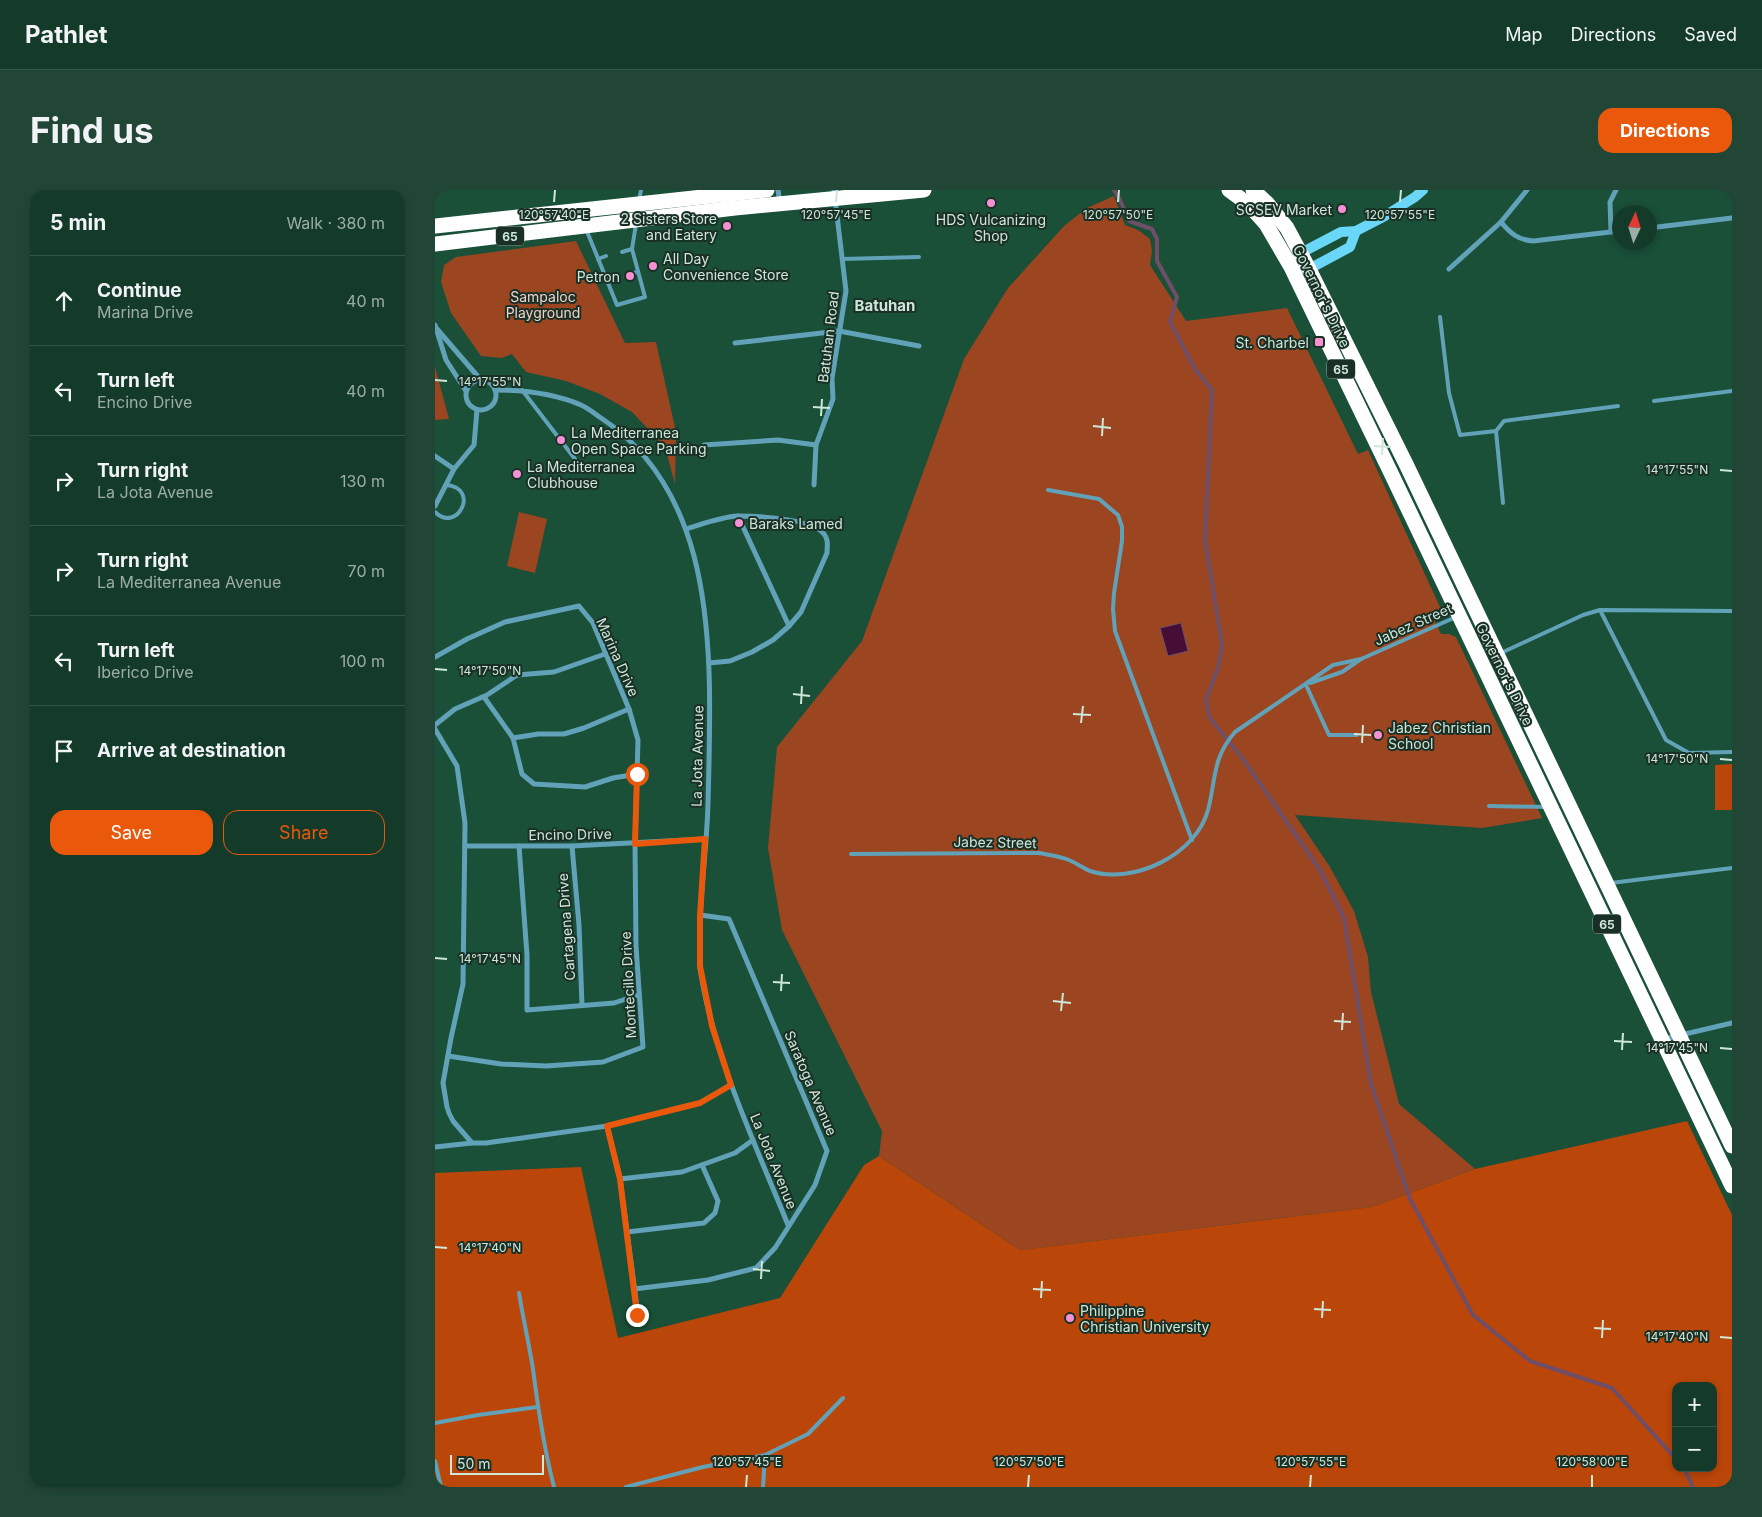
<!DOCTYPE html>
<html lang="en">
<head>
<meta charset="utf-8">
<style>
  :root { --surface:#143b2a; --page:#214636; --text:#f1f3f6; --muted:#9dada8; --line:#335547; --accent:#ea580c }
  body { margin:0; font-family:Inter,sans-serif; background:var(--page); color:var(--text) }
  .controls { position:absolute; right:15px; bottom:15px; display:grid; overflow:hidden; border-radius:10px; box-shadow:0 2px 8px #0003 }
  .controls button { width:45px; height:45px; display:grid; place-items:center; padding:0; border:0; border-bottom:1px solid var(--line); background:var(--surface); color:var(--text); font:25px sans-serif }
  .compass { position:absolute; left:1177px; top:15px; width:45px; height:45px; border-radius:50%; background:var(--surface); box-shadow:0 2px 8px #0003; rotate:4deg }
  .scale { position:absolute; left:15px; bottom:12px; width:94px; box-sizing:border-box; padding-left:5px; border:2px solid #cde7d9; border-top:0; font-size:14px; line-height:18px; white-space:nowrap; color:#cde7d9; -webkit-text-stroke:4px #1a2f25; paint-order:stroke }
  .stop { position:absolute; width:15px; height:15px; margin:-11px; border:4px solid #ea580c; border-radius:50%; background:#fff }
  .stop.end { background:#ea580c; border-color:#fff; box-shadow:0 1px 5px #0008 }
  .list { margin:0; padding:0; list-style:none }
  h2 { display:flex; justify-content:space-between; align-items:center; height:65px; margin:0; padding:0 20px; font-size:21px }
  h2 small { font-size:16px; font-weight:400; color:var(--muted) }
  .list li { display:grid; grid-template-columns:32px 1fr auto; gap:15px; align-items:center; box-sizing:border-box; height:90px; padding:0 20px; border-top:1px solid var(--line) }
  .list b { display:block; font-size:19px; white-space:nowrap }
  .list p { margin:0; font-size:16px; white-space:nowrap; color:var(--muted) }
  .list em { font-size:16px; font-style:normal; color:var(--muted) }
  .actions { display:flex; gap:10px; padding:15px 20px }
  .actions a { flex:1; padding:11px 0; border:1px solid var(--accent); border-radius:15px; text-align:center; font-size:18px; color:var(--accent) }
  .actions .main { background:var(--accent); color:#fff }
  .icon { flex:none; width:28px; height:28px; fill:none; stroke:currentColor; stroke-width:2; stroke-linecap:round; stroke-linejoin:round }
  .map { position:relative; flex:none; width:1297px; height:1297px; overflow:hidden; border-radius:15px }
  header { display:flex; align-items:center; gap:30px; box-sizing:border-box; height:70px; padding:0 25px; background:var(--surface); border-bottom:1px solid var(--line) }
  header strong { font-size:24px }
  nav { display:flex; gap:28px; margin-inline-start:auto; font-size:18px }
  .intro { display:flex; align-items:center; justify-content:space-between; box-sizing:border-box; height:120px; padding:0 30px }
  h1 { margin:0; font-size:35px }
  .button { padding:12px 22px; border-radius:15px; background:var(--accent); color:#fff; font-size:18px; font-weight:700 }
  main { display:flex; gap:30px; padding:0 30px }
  aside { flex:1; background:var(--surface); border-radius:15px; box-shadow:0 2px 8px #0003 }
  .map>svg:first-child { display:block }
  .green { fill:#9c4521 }
  .forest { fill:#bb460a; fill-rule:evenodd }
  .water { fill:#460e36; stroke:#6e4f67 }
  .lines { fill:none; stroke-linecap:round; stroke-linejoin:round }
  .stream { stroke:#6e4f67; stroke-width:4 }
  .lane { stroke:#62a2b8; stroke-width:4 }
  .street { stroke:#62a2b8; stroke-width:5 }
  .secondary { stroke:#6ad7f9; stroke-width:10 }
  .highway { stroke:#fff; stroke-width:15 }
  .route { stroke:#ea580c; stroke-width:6 }
  .ticks { fill:none; stroke:#cde7d9; stroke-width:2 }
  .poi-dot { fill:#f591d2; stroke:#1a2f25; stroke-width:2 }
  .labels { text-anchor:middle; dominant-baseline:central; stroke-width:4; stroke-linejoin:round; paint-order:stroke }
  .shield { fill:#1a2f25; stroke:#97b0a3; stroke-width:1 }
  .shield-label { font-size:12px; font-weight:bold; fill:#cde7d9 }
  .poi-label { font-size:14px; fill:#cde7d9; stroke:#1a2f25; text-anchor:start }
  .park-label { font-size:14px; fill:#f1d2c7; stroke:#1a2f25 }
  .street-label { font-size:14px; fill:#cde7d9; stroke:#1a2f25 }
  .neighbourhood-label { font-size:15px; font-weight:bold; fill:#cde7d9; stroke:#1a2f25 }
  .ticks-label { font-size:12px; text-anchor:middle; fill:#cde7d9; stroke:#1a2f25; stroke-width:4; stroke-linejoin:round; paint-order:stroke }
</style>
</head>
<body>
<header>
<strong>Pathlet</strong>
<nav><a>Map</a><a>Directions</a><a>Saved</a></nav>
</header>
<div class="intro"><h1>Find us</h1><a class="button">Directions</a></div>
<main>
<aside>
<h2>5 min<small>Walk · 380 m</small></h2>
<ul class="list">
<li><svg class="icon" aria-label="ahead" viewBox="0 0 24 24"><path d="M12 20V5M6 11l6-6 6 6"/></svg><div><b>Continue</b><p>Marina Drive</p></div><em>40 m</em></li>
<li><svg class="icon" aria-label="left" viewBox="0 0 24 24"><path d="M17 20v-9H6M10 6l-5 5 5 5"/></svg><div><b>Turn left</b><p>Encino Drive</p></div><em>40 m</em></li>
<li><svg class="icon" aria-label="right" viewBox="0 0 24 24"><path d="M7 20v-9h11M14 6l5 5-5 5"/></svg><div><b>Turn right</b><p>La Jota Avenue</p></div><em>130 m</em></li>
<li><svg class="icon" aria-label="right" viewBox="0 0 24 24"><path d="M7 20v-9h11M14 6l5 5-5 5"/></svg><div><b>Turn right</b><p>La Mediterranea Avenue</p></div><em>70 m</em></li>
<li><svg class="icon" aria-label="left" viewBox="0 0 24 24"><path d="M17 20v-9H6M10 6l-5 5 5 5"/></svg><div><b>Turn left</b><p>Iberico Drive</p></div><em>100 m</em></li>
<li><svg class="icon" aria-label="arrive" viewBox="0 0 24 24"><path d="M6 21V4h12l-3 4 3 4H6"/></svg><div><b>Arrive at destination</b></div></li>
</ul>
<div class="actions"><a class="main">Save</a><a>Share</a></div>
</aside>
<div class="map">
<svg width="1297" height="1297" viewBox="0 0 1297 1297">
  <rect width="100%" height="100%" fill="#1a4f38"/>
  <g class="green">
    <polygon points="679,6 690,35 703,40 715,49 717,61 715,75 751,131 852,118 923,264 933,260 1005,417 1003,423 998,427 1006,444 1014,444 1021,447 1107,628 1047,638 860,625 895,677 919,721 933,767 936,802 964,914 1040,979 937,1017 585,1060 444,966 447,941 347,740 333,658 342,557 427,451 529,169 573,98 629,36 652,18"/>
    <polygon points="141,51 190,153 221,152 241,242 240,294 230,257 197,222 165,204 131,191 91,182 77,164 67,168 46,166 16,123 6,92 9,75 21,67"/>
    <polygon points="0,177 14,229 0,230"/>
    <polygon points="84,322 112,329 100,383 72,376"/>
  </g>
  <g class="forest">
    <polygon points="1297,574 1297,620 1280,620 1280,575"/>
    <path d="M 1252,931 L 1297,1025 L 1297,1297 L 0,1297 L 0,983 L 146,977 L 183,1148 L 345,1108 L 429,975 L 444,966 L 585,1060 L 937,1017 L 1040,979 ZM 1241,1196 L 1278,1196 L 1278,1278 L 1241,1278 Z"/>
  </g>
  <polygon class="water" points="746,433 753,461 733,466 725,438"/>
  <g class="lines">
    <g class="stream">
      <polyline points="679,0 685,10 694,31 717,39 722,49 722,71 742,107 735,132 760,179 777,200 770,349 787,455 783,478 771,509 774,527 808,569 885,680 909,728 936,894 975,1009 1038,1125 1095,1171 1177,1198 1241,1269"/>
      <polyline points="1249,1278 1258,1297"/>
    </g>
    <g class="lane">
      <polyline points="204,10 206,0"/>
      <polyline points="151,39 182,115 210,107 197,59 201,34"/>
      <polyline points="187,62 197,59"/>
      <polyline points="163,69 171,66"/>
      <polyline points="407,69 484,67"/>
      <polyline points="194,84 203,82"/>
      <polyline points="1005,127 1014,203 1025,245 1061,241 1069,231 1183,216"/>
      <polyline points="87,200 140,269"/>
      <polyline points="1219,211 1297,201"/>
      <polyline points="1061,241 1068,313"/>
      <polyline points="613,300 664,309 683,325 687,337 687,351 679,403 678,419 680,441 757,650"/>
      <path d="M 0,322 C 22,344 46,298 11,295"/>
      <polyline points="1165,420 1231,550 1254,563 1297,562"/>
      <polyline points="1066,463 1148,425 1165,420 1297,421"/>
      <polyline points="875,493 907,482 926,469 1021,427"/>
      <polyline points="871,495 894,545 922,545"/>
      <polyline points="1054,616 1112,617"/>
      <path d="M 416,664 L 604,663 C 614,665 625,666 634,670 C 641,673 648,678 655,681 C 698,695 761,665 773,620 C 781,590 777,568 800,542 L 898,475 L 926,469"/>
      <polyline points="1176,693 1297,678"/>
      <path d="M 84,1103 C 88,1128 94,1154 98,1179 C 103,1219 109,1258 119,1297"/>
      <polyline points="0,1233 43,1225 102,1217"/>
      <polyline points="0,1271 6,1297"/>
      <polyline points="191,1297 268,1277 330,1265 373,1244 408,1208"/>
      <polyline points="328,1297 330,1265"/>
    </g>
    <g class="street">
      <polyline points="343,0 345,13"/>
      <path d="M 1066,32 C 1075,43 1083,50 1098,51 L 1184,41"/>
      <polyline points="1214,38 1297,28"/>
      <polyline points="1176,42 1175,12 1181,0"/>
      <polyline points="1014,79 1066,32 1092,0"/>
      <polyline points="0,135 11,170 31,201"/>
      <polyline points="2,139 45,189"/>
      <polyline points="300,153 404,141 484,156"/>
      <circle cx="46" cy="205" r="15"/>
      <path d="M 60,200 C 90,200 118,203 146,215 C 153,218 160,224 166,228 C 215,260 244,310 259,366 C 279,442 275,534 273,613 C 272,657 265,700 265,744 C 265,755 264,767 265,778 C 279,868 319,951 353,1035"/>
      <polyline points="269,255 343,250 381,255"/>
      <polyline points="0,266 19,279"/>
      <polyline points="379,295 381,255 398,209 397,188 411,101 399,0"/>
      <polyline points="0,316 19,279 39,255 42,220"/>
      <polyline points="303,326 354,436"/>
      <path d="M 251,339 C 268,334 285,327 303,326 C 323,326 378,329 389,344 C 394,350 392,356 392,363 L 366,422 L 354,436 L 338,450 L 317,462 L 295,471 L 274,473"/>
      <polyline points="0,467 32,449 70,432 144,416 158,433 194,519 203,550 200,654 201,756 208,857 168,872 111,876 66,874 13,866"/>
      <polyline points="49,507 78,548 87,584 99,594 150,597 178,588 202,584"/>
      <polyline points="0,535 20,519 52,505 82,485 119,482 170,464"/>
      <polyline points="0,539 22,576 30,633 28,794 16,848 8,893 12,917 14,923 18,931 37,953 51,953 172,936 265,913 296,895"/>
      <polyline points="78,548 103,544 129,544 149,538 194,519"/>
      <polyline points="30,656 137,656 270,649"/>
      <polyline points="84,656 92,765 92,820 179,813 203,805"/>
      <polyline points="137,656 144,735 147,815"/>
      <polyline points="1229,849 1297,833"/>
      <polyline points="172,936 185,989 203,1125"/>
      <polyline points="0,957 37,953"/>
      <polyline points="185,989 247,982 300,963 318,950"/>
      <polyline points="192,1042 269,1033 280,1023 283,1011 267,975"/>
      <polyline points="199,1099 273,1090 321,1078 340,1058 380,995 392,961 294,729 265,725"/>
    </g>
    <g class="secondary">
      <polyline points="863,67 866,63 906,42 921,41 948,27 980,7 988,0"/>
      <polyline points="868,78 874,79 915,57 921,41"/>
    </g>
    <g class="highway">
      <polyline points="794,0 813,14 831,34 856,77 955,281 1297,996"/>
      <polyline points="818,0 832,13 852,38 874,79 971,274 1297,956"/>
      <polyline points="0,36 332,0"/>
      <polyline points="0,54 300,18 489,0"/>
    </g>
  </g>
  <g class="lines">
    <polyline class="route" points="202,584 200,654 270,649 265,726 265,776 277,836 296,895 265,913 172,936 185,989 202,1125"/>
  </g>
  <path class="ticks" d="M 119,12 L 120,0M 401,12 L 402,0M 683,12 L 684,0M 965,12 L 966,0M 0,190 L 12,191M 378,217 L 395,218M 386,226 L 387,209M 658,236 L 676,238M 667,246 L 668,228M 939,256 L 956,257M 947,265 L 948,248M 1285,280 L 1297,281M 0,479 L 12,480M 358,504 L 375,506M 366,514 L 367,496M 638,524 L 656,525M 646,533 L 648,516M 919,544 L 936,545M 927,553 L 928,535M 1285,569 L 1297,570M 0,768 L 12,769M 338,792 L 355,793M 346,801 L 347,784M 618,811 L 636,813M 626,821 L 628,803M 899,831 L 916,832M 907,840 L 908,823M 1179,851 L 1197,852M 1285,858 L 1297,859M 1187,860 L 1188,843M 0,1057 L 12,1058M 318,1079 L 335,1081M 326,1089 L 327,1071M 598,1099 L 616,1100M 606,1108 L 607,1091M 879,1119 L 896,1120M 887,1128 L 888,1111M 1159,1138 L 1176,1139M 1285,1147 L 1297,1148M 1167,1148 L 1168,1130M 311,1297 L 312,1285M 593,1297 L 594,1285M 875,1297 L 876,1285M 1157,1297 L 1157,1285"/>
  <g class="poi-dot">
    <circle cx="556" cy="13" r="5"/>
    <circle cx="907" cy="19" r="5"/>
    <circle cx="292" cy="36" r="5"/>
    <circle cx="218" cy="76" r="5"/>
    <circle cx="195" cy="86" r="5"/>
    <rect x="879" y="147" width="10" height="10" rx="2.5"/>
    <circle cx="126" cy="250" r="5"/>
    <circle cx="82" cy="284" r="5"/>
    <circle cx="304" cy="333" r="5"/>
    <circle cx="943" cy="545" r="5"/>
    <circle cx="635" cy="1128" r="5"/>
  </g>
  <g class="labels">
    <g class="shield">
      <rect x="61" y="36.5" width="28" height="19" rx="4"/>
      <rect x="892" y="169.5" width="28" height="19" rx="4"/>
      <rect x="1158" y="724.5" width="28" height="19" rx="4"/>
    </g>
    <g class="shield-label">
      <text x="75" y="46">65</text>
      <text x="906" y="179">65</text>
      <text x="1172" y="734">65</text>
    </g>
    <g class="poi-label">
      <text x="897" y="19" text-anchor="end">SCSEV Market</text>
      <text x="282" y="28" text-anchor="end">2 Sisters Store<tspan x="282" dy="16">and Eatery</tspan></text>
      <text x="556" y="29" text-anchor="middle">HDS Vulcanizing<tspan x="556" dy="16">Shop</tspan></text>
      <text x="228" y="68">All Day<tspan x="228" dy="16">Convenience Store</tspan></text>
      <text x="185" y="86" text-anchor="end">Petron</text>
      <text x="874" y="152" text-anchor="end">St. Charbel</text>
      <text x="136" y="242">La Mediterranea<tspan x="136" dy="16">Open Space Parking</tspan></text>
      <text x="92" y="276">La Mediterranea<tspan x="92" dy="16">Clubhouse</tspan></text>
      <text x="314" y="333">Baraks Lamed</text>
      <text x="953" y="537">Jabez Christian<tspan x="953" dy="16">School</tspan></text>
      <text x="645" y="1120">Philippine<tspan x="645" dy="16">Christian University</tspan></text>
    </g>
    <g class="park-label">
      <text x="108" y="106">Sampaloc<tspan x="108" dy="16">Playground</tspan></text>
    </g>
    <g class="street-label">
      <text transform="translate(887 106) rotate(64)">Governor's Drive</text>
      <text transform="translate(393 147) rotate(-83)">Batuhan Road</text>
      <text transform="translate(978 434) rotate(-24)">Jabez Street</text>
      <text transform="translate(183 467) rotate(66)">Marina Drive</text>
      <text transform="translate(1070 484) rotate(64)">Governor's Drive</text>
      <text transform="translate(262 566) rotate(-89)">La Jota Avenue</text>
      <text transform="translate(135 644) rotate(-1)">Encino Drive</text>
      <text transform="translate(560 652) rotate(1)">Jabez Street</text>
      <text transform="translate(131 737) rotate(-94)">Cartagena Drive</text>
      <text transform="translate(193 795) rotate(-93)">Montecillo Drive</text>
      <text transform="translate(376 893) rotate(67)">Saratoga Avenue</text>
      <text transform="translate(339 971) rotate(68)">La Jota Avenue</text>
    </g>
    <g class="neighbourhood-label">
      <text x="450" y="115">Batuhan</text>
    </g>
  </g>
  <g class="ticks-label">
    <text x="119" y="29">120°57'40"E</text>
    <text x="401" y="29">120°57'45"E</text>
    <text x="683" y="29">120°57'50"E</text>
    <text x="965" y="29">120°57'55"E</text>
    <text x="55" y="196">14°17'55"N</text>
    <text x="1242" y="284">14°17'55"N</text>
    <text x="55" y="485">14°17'50"N</text>
    <text x="1242" y="573">14°17'50"N</text>
    <text x="55" y="773">14°17'45"N</text>
    <text x="1242" y="862">14°17'45"N</text>
    <text x="55" y="1062">14°17'40"N</text>
    <text x="1242" y="1151">14°17'40"N</text>
    <text x="312" y="1276">120°57'45"E</text>
    <text x="594" y="1276">120°57'50"E</text>
    <text x="876" y="1276">120°57'55"E</text>
    <text x="1157" y="1276">120°58'00"E</text>
  </g>
</svg>
<div class="controls">
<button>+</button>
<button>−</button>
</div>
<svg class="compass" viewBox="-18 -18 36 36"><path d="M0-13l5 13h-10z" fill="#e53935"/><path d="M0 13l5-13h-10z" fill="#9dada8"/></svg>
<div class="scale">50 m</div>
<div class="stop" style="left:202px;top:584px"></div>
<div class="stop end" style="left:202px;top:1125px"></div>
</div>
</main>
</body>
</html>
